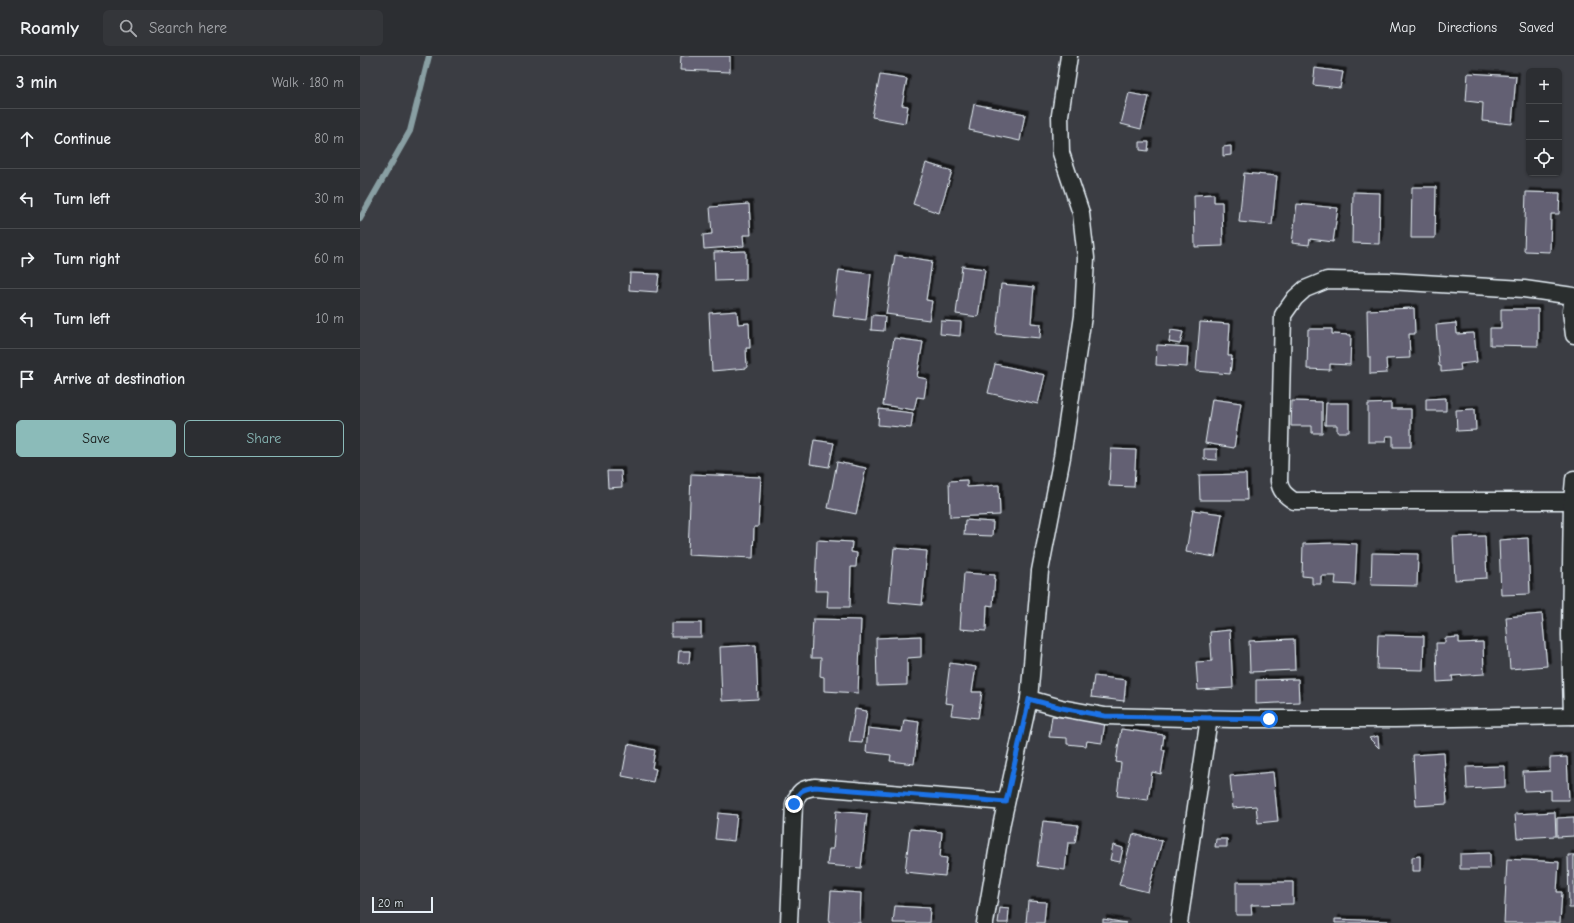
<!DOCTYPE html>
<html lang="en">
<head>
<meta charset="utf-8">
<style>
  :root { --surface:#2c2e32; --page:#34363a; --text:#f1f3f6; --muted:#a6a8ac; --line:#484a4d; --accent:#8bbbb9 }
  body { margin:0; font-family:"Comic Neue",sans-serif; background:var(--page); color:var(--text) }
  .controls { position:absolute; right:12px; top:12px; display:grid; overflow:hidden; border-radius:6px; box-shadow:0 1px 3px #0004 }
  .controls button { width:36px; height:36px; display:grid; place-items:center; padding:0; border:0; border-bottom:1px solid var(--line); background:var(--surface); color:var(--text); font:20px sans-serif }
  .scale { position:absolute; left:12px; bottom:10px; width:61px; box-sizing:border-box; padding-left:4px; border:2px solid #e8f1f8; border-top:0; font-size:11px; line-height:14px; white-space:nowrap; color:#e8f1f8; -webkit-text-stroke:3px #2a2d2e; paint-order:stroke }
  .stop { position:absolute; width:12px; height:12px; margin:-9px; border:3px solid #1a73e8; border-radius:50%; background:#fff }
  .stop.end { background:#1a73e8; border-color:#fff; box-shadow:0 1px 4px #0008 }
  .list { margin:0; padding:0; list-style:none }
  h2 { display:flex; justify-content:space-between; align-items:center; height:52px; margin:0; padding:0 16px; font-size:17px }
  h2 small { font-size:13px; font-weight:400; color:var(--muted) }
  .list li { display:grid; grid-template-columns:26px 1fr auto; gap:12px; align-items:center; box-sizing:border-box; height:60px; padding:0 16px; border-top:1px solid var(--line) }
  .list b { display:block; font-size:15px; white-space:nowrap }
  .list em { font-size:13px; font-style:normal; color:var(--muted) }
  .actions { display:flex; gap:8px; padding:12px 16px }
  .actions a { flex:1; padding:9px 0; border:1px solid var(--accent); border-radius:6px; text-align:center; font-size:14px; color:var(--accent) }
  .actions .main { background:var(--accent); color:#111 }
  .icon { flex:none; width:22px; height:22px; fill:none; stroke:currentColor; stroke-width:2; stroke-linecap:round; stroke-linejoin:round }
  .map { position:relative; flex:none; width:1214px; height:867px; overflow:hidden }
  header { display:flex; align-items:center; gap:24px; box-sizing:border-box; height:56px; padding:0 20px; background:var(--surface); border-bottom:1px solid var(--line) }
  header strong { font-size:19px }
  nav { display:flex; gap:22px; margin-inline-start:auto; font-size:14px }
  .search { width:280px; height:36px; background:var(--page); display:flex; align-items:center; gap:10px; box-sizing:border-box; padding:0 14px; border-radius:6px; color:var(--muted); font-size:15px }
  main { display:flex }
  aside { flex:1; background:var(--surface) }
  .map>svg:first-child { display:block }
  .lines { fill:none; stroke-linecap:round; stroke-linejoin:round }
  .stream { stroke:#899fa3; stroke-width:6 }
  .building { fill:#646173; stroke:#e8f1f8; filter:url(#shadow) }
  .minor-casing { stroke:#e8f1f8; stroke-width:19 }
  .minor { stroke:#2a2d2e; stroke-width:16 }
  .route { stroke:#1a73e8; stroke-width:5 }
</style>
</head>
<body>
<header>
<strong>Roamly</strong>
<div class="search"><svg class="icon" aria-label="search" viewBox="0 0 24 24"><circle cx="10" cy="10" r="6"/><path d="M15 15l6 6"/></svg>Search here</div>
<nav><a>Map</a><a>Directions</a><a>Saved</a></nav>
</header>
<main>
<aside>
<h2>3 min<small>Walk · 180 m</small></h2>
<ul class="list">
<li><svg class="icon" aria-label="ahead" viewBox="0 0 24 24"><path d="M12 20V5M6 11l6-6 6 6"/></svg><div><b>Continue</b></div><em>80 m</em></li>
<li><svg class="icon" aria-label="left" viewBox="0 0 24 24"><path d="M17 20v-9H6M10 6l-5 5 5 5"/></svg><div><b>Turn left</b></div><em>30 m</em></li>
<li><svg class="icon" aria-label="right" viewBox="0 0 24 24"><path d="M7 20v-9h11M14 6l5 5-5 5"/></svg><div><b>Turn right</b></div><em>60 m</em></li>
<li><svg class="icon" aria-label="left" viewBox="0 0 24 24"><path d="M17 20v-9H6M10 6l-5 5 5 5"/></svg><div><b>Turn left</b></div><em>10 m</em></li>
<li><svg class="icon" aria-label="arrive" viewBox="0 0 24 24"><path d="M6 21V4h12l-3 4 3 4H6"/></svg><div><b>Arrive at destination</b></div></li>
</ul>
<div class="actions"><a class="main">Save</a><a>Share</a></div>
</aside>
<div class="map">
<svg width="1214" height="867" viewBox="0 0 1214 867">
  <defs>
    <filter id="shadow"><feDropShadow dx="3.5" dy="-3.5" stdDeviation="0" flood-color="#0009"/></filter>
  </defs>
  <rect width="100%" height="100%" fill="#3b3d43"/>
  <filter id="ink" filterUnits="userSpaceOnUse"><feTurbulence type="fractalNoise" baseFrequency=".025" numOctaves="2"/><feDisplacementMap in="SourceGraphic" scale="8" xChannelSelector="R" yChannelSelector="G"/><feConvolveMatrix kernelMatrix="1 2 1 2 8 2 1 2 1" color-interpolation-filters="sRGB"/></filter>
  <g filter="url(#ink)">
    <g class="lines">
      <polyline class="stream" points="0,163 50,75 69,0"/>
    </g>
    <g class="building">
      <polygon points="321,0 370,0 370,16 320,14"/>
      <polygon points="955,12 983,16 980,32 953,29"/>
      <polygon points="1108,17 1156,20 1152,68 1122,65 1123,47 1106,45"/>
      <polygon points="520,19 547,23 542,49 548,50 545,67 512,61"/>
      <polygon points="769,37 789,41 781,73 761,68"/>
      <polygon points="614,48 665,58 660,85 609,74"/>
      <polygon points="780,86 789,86 788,95 780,94"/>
      <polygon points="871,90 871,99 863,100 863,91"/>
      <polygon points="566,107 592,115 579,157 553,148"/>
      <polygon points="884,117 917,120 912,169 879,166"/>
      <polygon points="1052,131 1076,131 1075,182 1051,182"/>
      <polygon points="993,136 1020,137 1019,188 992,187"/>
      <polygon points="1166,136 1200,137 1199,158 1191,158 1190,196 1164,195"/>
      <polygon points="854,138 854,146 862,146 863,190 835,191 834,139"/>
      <polygon points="389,148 391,179 383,179 384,190 344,193 343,179 352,178 350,151"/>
      <polygon points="937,148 978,152 973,186 950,183 949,189 932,187"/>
      <polygon points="386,195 386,224 355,225 354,196"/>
      <polygon points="535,199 572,205 566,244 572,245 569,264 526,258"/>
      <polygon points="602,210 625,213 618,261 596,258"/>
      <polygon points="479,214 511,218 506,264 473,260"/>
      <polygon points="270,217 299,218 297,236 269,234"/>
      <polygon points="641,228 674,231 671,267 681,268 680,282 636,278"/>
      <polygon points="1054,252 1055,278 1049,278 1050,302 1026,303 1027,317 1010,318 1010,301 1008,301 1007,254"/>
      <polygon points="1141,253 1178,253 1178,290 1130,289 1130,272 1141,272"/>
      <polygon points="377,255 378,268 389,267 390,292 386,292 387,312 352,315 349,257"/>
      <polygon points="512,259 525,260 524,275 511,274"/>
      <polygon points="581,265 601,266 600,280 580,278"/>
      <polygon points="840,266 870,268 868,300 872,300 870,318 836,315"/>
      <polygon points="1096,267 1097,278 1114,277 1117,306 1100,308 1101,314 1081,316 1081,310 1079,310 1076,269"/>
      <polygon points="948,273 972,273 972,278 991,279 990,309 970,308 970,314 947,313"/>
      <polygon points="811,274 823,276 820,288 809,286"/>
      <polygon points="534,282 563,286 557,321 567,323 564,342 557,341 554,354 523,349"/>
      <polygon points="797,289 828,291 827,311 796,309"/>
      <polygon points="635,308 685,319 678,348 628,337"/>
      <polygon points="1086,342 1086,355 1066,355 1066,343"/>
      <polygon points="852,343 881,347 874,392 845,387"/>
      <polygon points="932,345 962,346 962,377 952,377 952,370 931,370"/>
      <polygon points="966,347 989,347 989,376 977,376 977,369 965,369"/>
      <polygon points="1031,347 1031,353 1051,353 1051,391 1033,391 1033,380 1026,380 1025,386 1008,386 1008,348"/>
      <polygon points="519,353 553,357 551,372 518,369"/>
      <polygon points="1115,353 1116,374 1097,375 1096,354"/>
      <polygon points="454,384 474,387 469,411 450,408"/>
      <polygon points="751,393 776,394 774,431 749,430"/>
      <polygon points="844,393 857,393 857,404 844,403"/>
      <polygon points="477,406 506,412 496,458 468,452"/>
      <polygon points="247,415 261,415 262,431 248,432"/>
      <polygon points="331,418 401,421 398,471 394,471 393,502 328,499"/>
      <polygon points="886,418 887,444 840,444 839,419"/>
      <polygon points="607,424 607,431 639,429 640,459 590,461 589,425"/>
      <polygon points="833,454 862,458 855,501 826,496"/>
      <polygon points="605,464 633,466 632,480 604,479"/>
      <polygon points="1125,480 1127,522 1095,524 1093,481"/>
      <polygon points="1168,482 1170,538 1141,539 1139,484"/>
      <polygon points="457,484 492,486 491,496 497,497 496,511 491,511 490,551 467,551 468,535 455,535"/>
      <polygon points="977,487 997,488 995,529 975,528 976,520 961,520 961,528 952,528 952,521 942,520 943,488"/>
      <polygon points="534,492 567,495 562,549 529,546"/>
      <polygon points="1012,497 1058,498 1057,530 1011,529"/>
      <polygon points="604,517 635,519 633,550 627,549 626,575 600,573"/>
      <polygon points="1182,558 1187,610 1150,613 1146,561"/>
      <polygon points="453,563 501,564 498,637 464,635 464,621 460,620 461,602 451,602"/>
      <rect x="311" y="567" width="30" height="14"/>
      <polygon points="870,574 873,632 838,634 836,606 852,605 850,576"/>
      <polygon points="1018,579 1064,580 1063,614 1017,613"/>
      <polygon points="561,580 561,601 547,602 547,629 517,630 516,582"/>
      <polygon points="1099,581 1099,587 1123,586 1124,618 1092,620 1093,625 1077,626 1076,587 1085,587 1085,582"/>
      <polygon points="934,583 935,614 890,616 889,585"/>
      <polygon points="396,589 398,643 362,645 360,591"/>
      <polygon points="319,595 330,595 329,607 318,607"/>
      <polygon points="590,607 616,611 612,636 622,636 618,662 591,659 593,648 585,647"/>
      <polygon points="734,620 766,624 764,645 731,641"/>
      <polygon points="938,623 939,646 896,648 896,624"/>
      <polygon points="495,653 507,655 502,687 489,686"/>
      <polygon points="692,660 745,666 742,687 727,685 726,690 707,688 707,682 689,681"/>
      <polygon points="544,664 559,666 554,708 530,705 531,699 506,696 508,672 542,676"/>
      <polygon points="761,673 804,679 802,694 805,694 801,718 792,716 788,744 757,740 761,707 756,706"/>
      <polygon points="1018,680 1019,692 1009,682"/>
      <polygon points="268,688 295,694 292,712 296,713 293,726 262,720"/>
      <polygon points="1084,697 1087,748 1056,750 1053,699"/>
      <polygon points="1207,701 1209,744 1191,744 1191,734 1164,735 1163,716 1190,715 1190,702"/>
      <polygon points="1145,710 1145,731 1107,733 1106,711"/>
      <polygon points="913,716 918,765 898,767 896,750 873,752 870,720"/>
      <polygon points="476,755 507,758 501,812 467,809 469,793 473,793"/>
      <polygon points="1195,756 1196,780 1157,782 1155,758"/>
      <polygon points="358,757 377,759 374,785 355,783"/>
      <polygon points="1214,761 1214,780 1197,781 1197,762"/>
      <polygon points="683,765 718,769 715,787 708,787 705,814 677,810"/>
      <polygon points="550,773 582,776 580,801 587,802 585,820 545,816"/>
      <polygon points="773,778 802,785 788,836 759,829"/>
      <polygon points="856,783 867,783 867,791 855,791"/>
      <polygon points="753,789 763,792 760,806 750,804"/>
      <polygon points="1130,797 1130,813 1100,813 1100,798"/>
      <polygon points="1208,799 1214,799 1214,852 1209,852"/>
      <polygon points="1060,800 1060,815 1052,815 1052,801"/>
      <polygon points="1147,803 1199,806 1197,836 1202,836 1200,867 1144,867"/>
      <polygon points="876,826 933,826 933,848 891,849 892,859 876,859"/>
      <polygon points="471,835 501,837 500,867 469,867"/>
      <polygon points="668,845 686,846 684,867 666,867"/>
      <polygon points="535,850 570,852 569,867 533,867"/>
      <polygon points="640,852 649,853 648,867 638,867"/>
      <polygon points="743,863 766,867 743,867"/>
      <polygon points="975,863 1028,865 1028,867 975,867"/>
    </g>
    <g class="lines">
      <g class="minor-casing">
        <g id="minor">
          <path d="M 1212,445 L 934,445 C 926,440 920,435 919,425 L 923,259 L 935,242 L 945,233 L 967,224 L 1028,225 L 1164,233 L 1213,240 L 1211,255 L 1214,279"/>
          <polyline points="669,643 701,652 745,660 783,661 872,663 1035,663 1214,660"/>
          <polyline points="1212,660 1210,579 1212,445 1214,423"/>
          <path d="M 429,867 L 434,748 C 439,735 441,733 455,731 L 646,746"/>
          <polyline points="625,867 642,766 669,643 680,515 702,401 723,260 726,202 721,157 701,97 700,59 709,0"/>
          <polyline points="819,867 849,662"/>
        </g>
      </g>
      <use href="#minor" class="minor"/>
    </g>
  </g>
  <g class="lines" filter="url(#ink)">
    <path class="route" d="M 434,748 C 439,735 441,733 455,731 L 646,746 L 669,643 L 702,652 L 745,660 L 909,663"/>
  </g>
</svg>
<div class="controls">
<button>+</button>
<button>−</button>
<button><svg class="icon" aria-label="locate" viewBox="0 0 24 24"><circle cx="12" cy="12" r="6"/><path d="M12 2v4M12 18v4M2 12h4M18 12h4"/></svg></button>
</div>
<div class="scale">20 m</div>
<div class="stop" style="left:909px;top:663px"></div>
<div class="stop end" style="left:434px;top:748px"></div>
</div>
</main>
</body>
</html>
